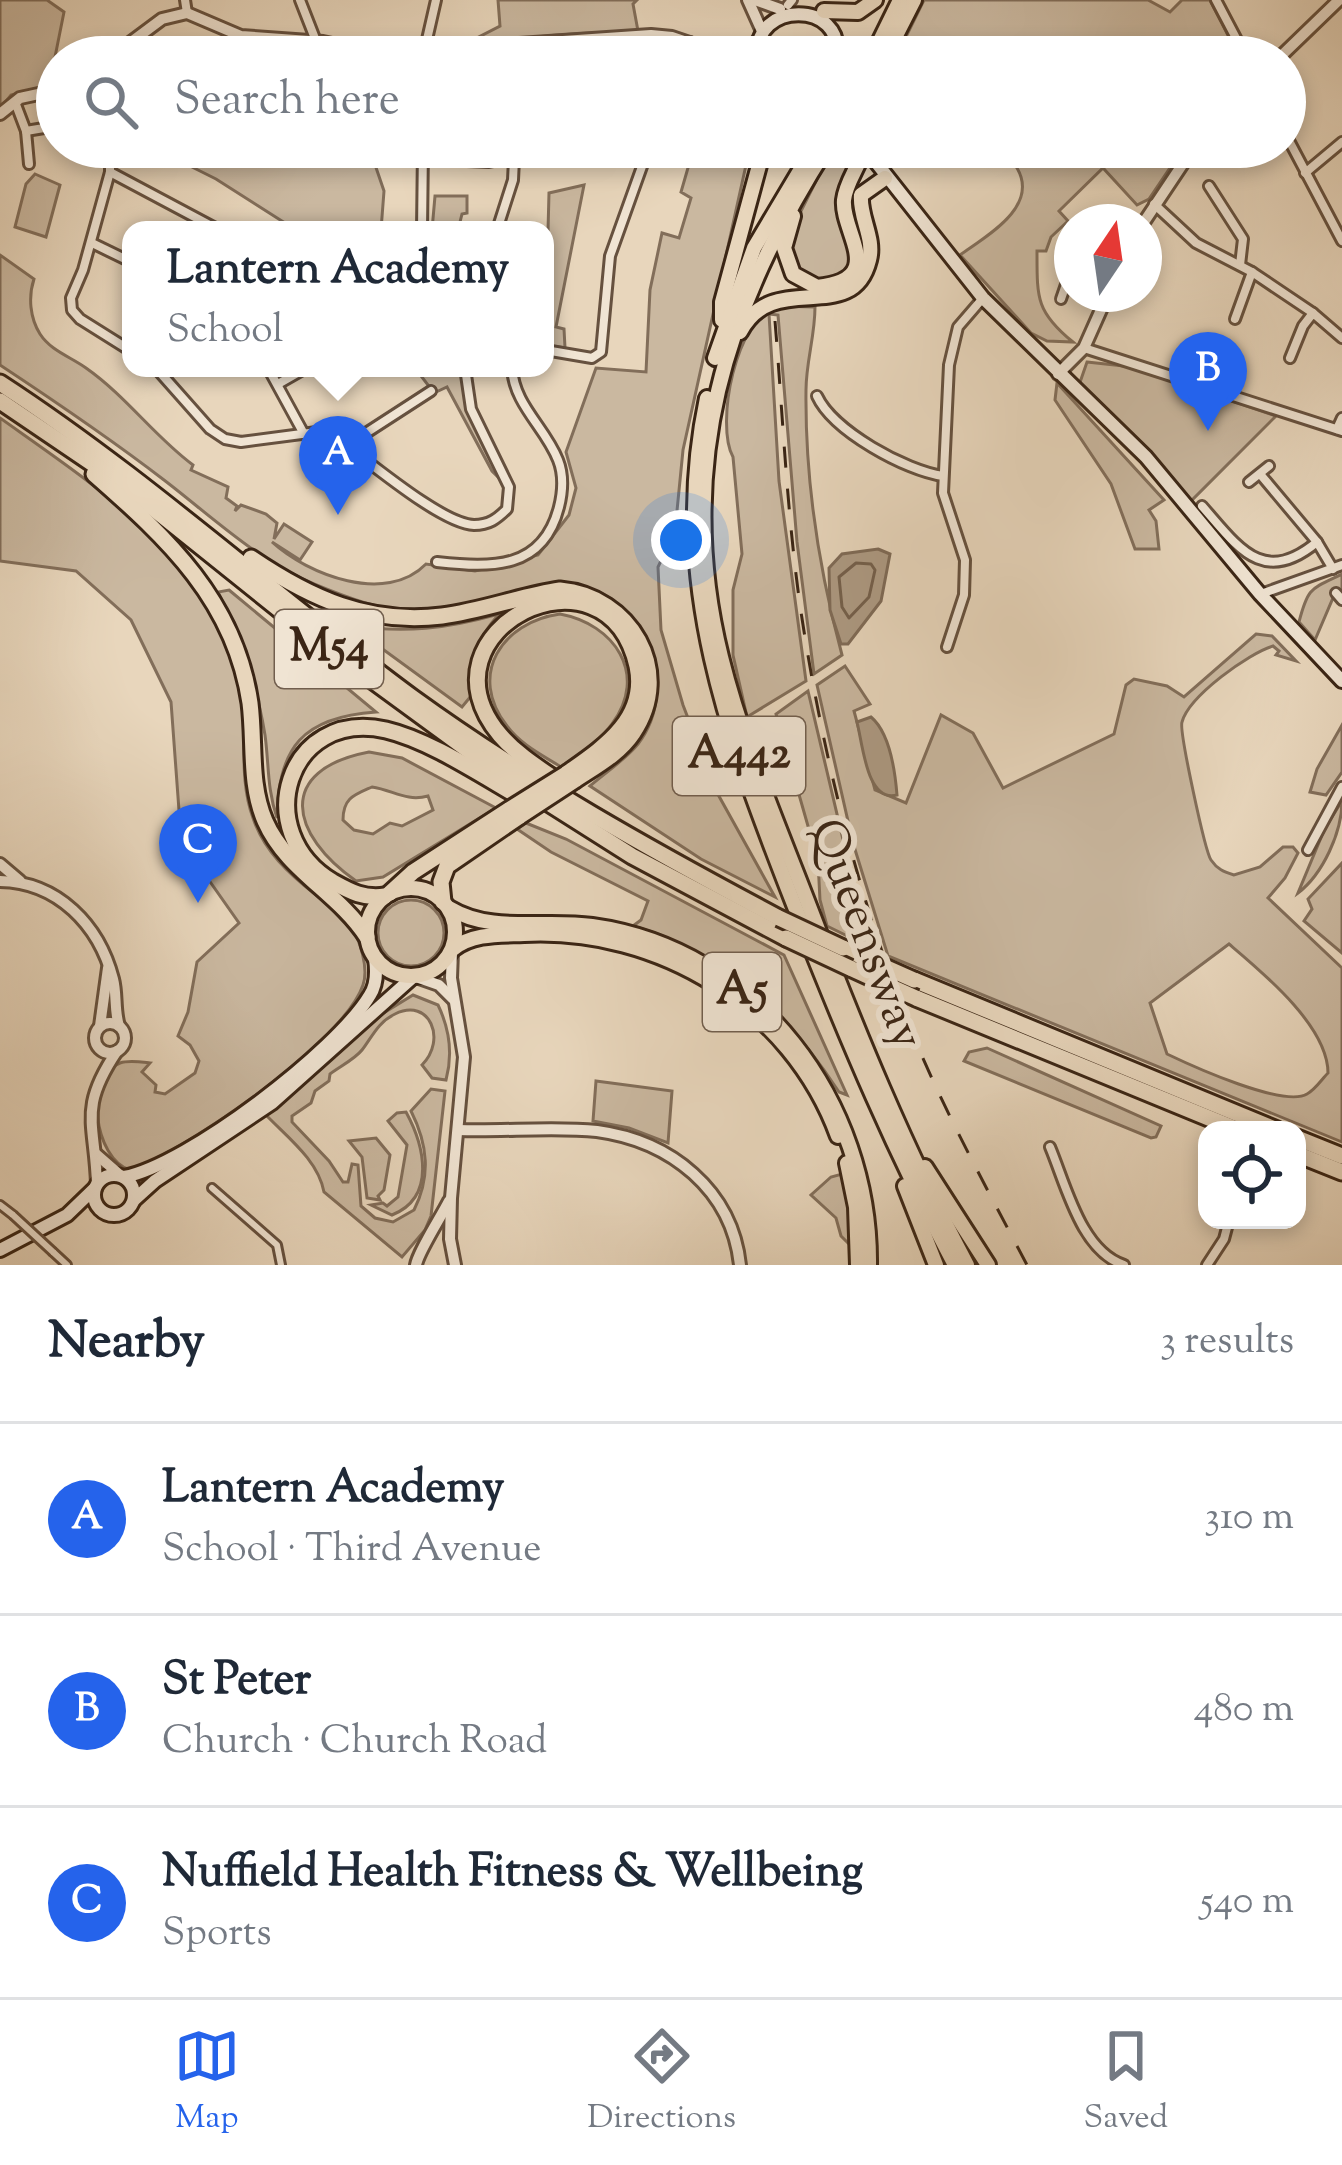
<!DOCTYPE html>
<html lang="en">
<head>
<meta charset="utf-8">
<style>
  :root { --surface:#fff; --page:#f6f6f7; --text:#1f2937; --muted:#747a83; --line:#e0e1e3; --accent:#2563eb }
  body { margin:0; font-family:"Sorts Mill Goudy",serif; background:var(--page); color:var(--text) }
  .controls { position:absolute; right:36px; bottom:36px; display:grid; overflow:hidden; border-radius:24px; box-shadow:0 6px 18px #0003 }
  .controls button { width:108px; height:108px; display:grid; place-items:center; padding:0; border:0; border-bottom:3px solid var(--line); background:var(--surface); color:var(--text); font:60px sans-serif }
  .compass { position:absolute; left:1054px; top:204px; width:108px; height:108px; border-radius:50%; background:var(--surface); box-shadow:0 6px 18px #0003; rotate:13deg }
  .you { position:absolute; left:681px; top:540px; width:42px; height:42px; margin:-30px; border:9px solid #fff; border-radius:50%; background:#1a73e8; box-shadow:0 0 0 18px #1a73e833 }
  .badge { display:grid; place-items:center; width:78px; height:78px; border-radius:50%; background:var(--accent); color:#fff; font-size:39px; font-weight:700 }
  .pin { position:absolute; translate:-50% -99px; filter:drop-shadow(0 3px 6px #0008) }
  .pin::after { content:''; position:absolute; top:63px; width:42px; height:36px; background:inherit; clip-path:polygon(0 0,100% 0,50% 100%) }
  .popup { position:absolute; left:122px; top:221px; width:432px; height:156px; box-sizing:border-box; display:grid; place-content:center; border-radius:24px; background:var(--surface); filter:drop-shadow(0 3px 9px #0005); font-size:39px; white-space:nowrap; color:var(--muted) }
  .popup b { font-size:45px; color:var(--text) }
  .popup::after { content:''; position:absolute; left:50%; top:100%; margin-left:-24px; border:24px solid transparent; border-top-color:var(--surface) }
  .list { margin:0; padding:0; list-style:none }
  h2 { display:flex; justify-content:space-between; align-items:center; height:156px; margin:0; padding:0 48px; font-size:51px }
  h2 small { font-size:39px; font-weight:400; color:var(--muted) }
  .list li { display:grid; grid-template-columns:78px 1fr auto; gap:36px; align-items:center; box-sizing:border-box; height:192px; padding:0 48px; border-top:3px solid var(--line) }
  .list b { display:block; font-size:45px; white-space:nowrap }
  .list p { margin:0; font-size:39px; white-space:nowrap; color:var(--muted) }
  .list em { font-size:39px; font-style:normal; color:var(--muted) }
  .icon { flex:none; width:66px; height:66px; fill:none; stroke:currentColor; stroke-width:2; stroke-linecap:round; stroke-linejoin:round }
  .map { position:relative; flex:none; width:1342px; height:1265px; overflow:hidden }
  .search { position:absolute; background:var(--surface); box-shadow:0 6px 18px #0003; left:36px; right:36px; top:36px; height:132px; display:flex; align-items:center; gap:30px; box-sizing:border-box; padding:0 42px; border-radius:66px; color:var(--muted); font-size:45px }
  .sheet { height:732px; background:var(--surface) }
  nav { display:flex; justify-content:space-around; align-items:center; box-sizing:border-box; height:168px; border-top:3px solid var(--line); background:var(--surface); font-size:33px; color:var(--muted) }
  nav a { display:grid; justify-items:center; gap:6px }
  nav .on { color:var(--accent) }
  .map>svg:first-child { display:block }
  .green { fill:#cab8a0; stroke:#826e5a; stroke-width:3; fill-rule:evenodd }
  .water { fill:#ad9a83; stroke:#7f6b57; stroke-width:3 }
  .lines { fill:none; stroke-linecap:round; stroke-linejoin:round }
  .shore { stroke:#74604c; stroke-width:3 }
  .pedestrian-casing { stroke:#66513f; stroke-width:12 }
  .minor-casing { stroke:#66513f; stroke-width:14 }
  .tertiary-casing { stroke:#66513f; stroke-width:16 }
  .secondary-casing { stroke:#3a2515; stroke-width:18 }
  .primary-casing { stroke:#3a2515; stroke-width:20 }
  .trunk-casing { stroke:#3a2515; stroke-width:20 }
  .motorway-casing { stroke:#3a2515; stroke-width:21 }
  .pedestrian { stroke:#f0e4d3; stroke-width:6 }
  .minor { stroke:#f0e4d3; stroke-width:8 }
  .tertiary { stroke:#f0e4d3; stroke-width:10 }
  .secondary { stroke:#f0e4d3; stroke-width:12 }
  .primary { stroke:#e8d6bc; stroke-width:14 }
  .trunk { stroke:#e8d6bc; stroke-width:14 }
  .motorway { stroke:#e8d6bc; stroke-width:15 }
  .rail { stroke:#3a2515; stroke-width:3; stroke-dasharray:21 21; stroke-linecap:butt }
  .pedestrian-bridge-casing { stroke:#66513f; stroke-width:12; stroke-linecap:butt }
  .motorway-bridge-casing { stroke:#3a2515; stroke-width:21; stroke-linecap:butt }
  .pedestrian-bridge { stroke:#f0e4d3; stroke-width:6 }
  .motorway-bridge { stroke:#e8d6bc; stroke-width:15 }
  .labels { text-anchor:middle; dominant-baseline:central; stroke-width:12; stroke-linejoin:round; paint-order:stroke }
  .shield { fill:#f0e4d3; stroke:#715e4e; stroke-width:3 }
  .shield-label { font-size:45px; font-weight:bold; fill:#3a2515 }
  .street-label { font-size:48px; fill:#3a2515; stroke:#f0e4d3 }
</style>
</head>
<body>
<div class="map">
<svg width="1342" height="1265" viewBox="0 0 1342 1265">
  <rect width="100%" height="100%" fill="#e8d6bc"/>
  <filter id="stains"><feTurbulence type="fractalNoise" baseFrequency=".00167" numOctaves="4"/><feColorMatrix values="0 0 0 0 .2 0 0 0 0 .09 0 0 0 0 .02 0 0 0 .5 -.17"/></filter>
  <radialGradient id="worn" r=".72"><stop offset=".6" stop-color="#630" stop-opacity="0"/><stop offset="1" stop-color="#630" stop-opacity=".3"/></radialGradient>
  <g class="green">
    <polygon points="0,0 47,0 64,12 54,62 57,83 11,95 0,109"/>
    <path d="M 498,0 L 637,0 L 633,4 L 638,31 C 579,34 519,32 464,56 L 467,43 L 500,26 Z"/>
    <polygon points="924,0 1148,0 1170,12 1182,0 1210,0 1235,49 1224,57 896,57"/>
    <polygon points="152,147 257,147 278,163 309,147 369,147 384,191 381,230 296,230 216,179"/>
    <path d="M 694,147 L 750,147 L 683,450 L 675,531 L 658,567 L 661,630 L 683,705 L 715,789 L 775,897 L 701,859 L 590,786 C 605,773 626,759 638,744 C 683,685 643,591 569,584 C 547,581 520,592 498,598 C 417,618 391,616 314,584 C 258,561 211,516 164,480 C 112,440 56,402 0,365 L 0,255 L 34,279 C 28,297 30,318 40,334 C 51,351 71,357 86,368 C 126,396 155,437 193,465 L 191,470 L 228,487 L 226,498 L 237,506 L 235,511 L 241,505 L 266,514 L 277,523 L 274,539 L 284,524 L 312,542 L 300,560 L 272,542 C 308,575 386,605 426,564 L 475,571 L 538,555 L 569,515 L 576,488 L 566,452 L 596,368 L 646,372 L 650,290 L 662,233 L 679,238 L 691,198 L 681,192 Z"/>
    <polygon points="833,147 846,147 855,160 845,178 852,262 838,278 816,282 792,265 788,237"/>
    <path d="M 998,147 L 1184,147 L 1149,199 L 1137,205 L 1103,168 L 1059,211 L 1068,221 L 1051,237 L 1046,251 L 1037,251 C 1037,298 1036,312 1073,342 L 1047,341 L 1031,333 L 960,255 C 985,237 1040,207 1017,168 C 1013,160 1004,154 998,147 Z"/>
    <polygon points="35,174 60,185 46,237 15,227 26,184"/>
    <polygon points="584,185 556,327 564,329 565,348 545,345 549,193"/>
    <polygon points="435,196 467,196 467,213 462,214 458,230 432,230"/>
    <path d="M 777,306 L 815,307 C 815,336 806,362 806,390 C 805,478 819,570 842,655 L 814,674 L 797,542 L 778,315 L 769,314 L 779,481 L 806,681 L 747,717 L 733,655 L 733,590 L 742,554 L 733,457 C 715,424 736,317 777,306 Z"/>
    <polygon points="1087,362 1133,367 1276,416 1190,502 1078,388"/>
    <polygon points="415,368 463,368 467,403 506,485 492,471 447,387 434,393"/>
    <polygon points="1057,383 1164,500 1149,510 1156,521 1159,549 1135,549 1111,484 1055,400"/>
    <path d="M 0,418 C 97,487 211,559 239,682 C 249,727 237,775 253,818 C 264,851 289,874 316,895 C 328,904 342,911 350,924 C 360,940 369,968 363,985 C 344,1042 187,1150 130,1170 C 94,1159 83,1076 120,1063 C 129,1060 141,1062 150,1063 L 142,1072 L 156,1085 L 155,1092 L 165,1094 L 195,1073 L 199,1061 L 190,1045 L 178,1036 L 188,1012 L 197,962 L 239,923 L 199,866 L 206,845 L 205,828 L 182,851 L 171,702 L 131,620 L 76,571 L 0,561 Z"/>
    <path d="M 1342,574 L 1342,590 L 1333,598 L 1315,640 L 1299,622 C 1308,587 1311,589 1342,574 Z"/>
    <path d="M 229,590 L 376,712 C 303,717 278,747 277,818 C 267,789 269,764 265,735 C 257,685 240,637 218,592 Z"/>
    <path d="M 499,614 C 477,639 467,662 471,696 L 462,707 L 351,626 C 407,633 445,629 499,614 Z"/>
    <path d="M 560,614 C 614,624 649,674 612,724 C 599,742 579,754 561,767 C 542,755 521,745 507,726 C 467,675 502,622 560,614 Z"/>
    <path d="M 1256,634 L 1272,636 L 1296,661 L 1276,655 L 1279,651 L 1273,646 C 1249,653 1189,696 1182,722 C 1179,731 1205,851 1211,860 C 1217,869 1224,872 1234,875 L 1260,867 L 1283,847 L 1293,847 L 1298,853 L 1285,878 L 1268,898 L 1342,968 L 1342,1142 L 888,956 L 853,843 L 817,685 L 845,666 L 870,704 L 854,711 L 875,790 L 906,803 L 941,715 L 973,733 L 1003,788 L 1114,734 L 1126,685 L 1134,679 L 1167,686 L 1184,697 ZM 1229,944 C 1262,972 1328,1026 1328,1073 C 1322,1079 1315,1090 1307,1094 C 1284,1108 1192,1066 1167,1054 L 1150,1003 Z"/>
    <polygon points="808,691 853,882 876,950 827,926 820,900 818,861 776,714"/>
    <polygon points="1342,725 1342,772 1326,795 1310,792 1317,769"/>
    <path d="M 369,752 L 402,758 L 496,808 L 383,877 L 356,881 C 290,835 275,770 369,752 ZM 372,787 C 393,790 406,802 428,796 L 433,810 L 402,826 L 390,823 L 373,834 L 354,830 L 343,820 C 343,798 354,795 372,787 Z"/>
    <path d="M 1342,801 C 1342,832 1323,874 1298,893 L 1325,828 Z"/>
    <path d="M 526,823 L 566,839 L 784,955 L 847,1095 L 839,1092 C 788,1014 725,952 633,926 L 641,920 L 648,901 L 551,852 L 517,829 Z"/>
    <polygon points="1342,863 1342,953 1304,921 1312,909 1308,899"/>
    <circle cx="411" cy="933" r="33"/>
    <path d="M 413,995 L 438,1005 C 450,1030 453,1054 446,1080 L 432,1078 L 422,1065 C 447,1040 430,997 395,1014 C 378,1022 372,1037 362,1050 C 355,1059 339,1067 330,1074 L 329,1081 L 315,1091 L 311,1103 L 292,1116 L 292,1122 L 329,1161 L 343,1182 L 348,1182 L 352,1164 L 358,1165 L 361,1206 L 375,1218 L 393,1222 L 414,1210 C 431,1176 428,1145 411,1111 L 431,1089 L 445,1091 L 431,1216 L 425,1230 L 402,1257 L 324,1192 C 318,1160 287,1137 266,1115 L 382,1014 Z"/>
    <polygon points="987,1048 1161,1126 1156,1137 1151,1138 964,1061 969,1052"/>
    <polygon points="596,1081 672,1091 668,1143 629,1128 593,1121"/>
    <path d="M 406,1112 C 424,1145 437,1197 392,1215 L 371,1205 L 383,1203 L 387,1206 L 398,1197 L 407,1145 L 388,1121 L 397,1113 Z"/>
    <polygon points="376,1138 390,1155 384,1190 378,1196 380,1200 367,1198 362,1157 349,1141"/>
    <polygon points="842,1174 849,1207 851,1246 841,1236 836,1218 811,1195 831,1177"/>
  </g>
  <g class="water">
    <polygon points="878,549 890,554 881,601 848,644 841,644 830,610 829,568 842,554"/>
    <path d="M 871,717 C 890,733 895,770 897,795 C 867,803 863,746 857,722 Z"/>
  </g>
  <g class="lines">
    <polygon class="shore" points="856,563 871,564 875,570 869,597 849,618 842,607 839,577"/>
    <g class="pedestrian-casing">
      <g id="pedestrian">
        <polyline points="212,1188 277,1245 281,1265"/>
        <polyline points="0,1205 13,1215"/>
        <polyline points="53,1252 67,1265"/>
      </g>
    </g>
    <g class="minor-casing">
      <g id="minor">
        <polyline points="185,0 187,13"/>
        <polyline points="300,0 316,41"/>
        <polyline points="1216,0 1246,57"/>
        <polyline points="788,5 792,0"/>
        <polyline points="423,57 436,0"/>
        <polyline points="684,57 690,42"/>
        <polyline points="15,102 26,131 29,164"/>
        <polyline points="26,131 56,126"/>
        <polyline points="1285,133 1342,241"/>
        <polyline points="110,147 110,172 83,270 71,298 72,310 80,319 131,351"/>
        <polyline points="290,149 305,151 307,147"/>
        <polyline points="423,159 489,162 560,147"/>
        <polyline points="110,172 219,230"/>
        <polyline points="1305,173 1342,142"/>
        <polyline points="1209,186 1243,239 1240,265"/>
        <polyline points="1154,204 1196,243 1252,272 1313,313"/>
        <polyline points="422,230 423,147"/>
        <polyline points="497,230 513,180 514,159"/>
        <polyline points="92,243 131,262"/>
        <polyline points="1061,299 1072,267"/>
        <polyline points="1235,319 1252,272"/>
        <polyline points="1084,348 1342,431"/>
        <polyline points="545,350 592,358 601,352 610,256 649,147"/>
        <polyline points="1290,358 1303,326 1313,313 1342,338"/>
        <path d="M 156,368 L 210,429 L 225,439 L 241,442 L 317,432 L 335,437 C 365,458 441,524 474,525 C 489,525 497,519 507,509 L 509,487 L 471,409 L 465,368"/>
        <polyline points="268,368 304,434"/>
        <polyline points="278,384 306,368"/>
        <path d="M 817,396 C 833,431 906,471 943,476"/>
        <polyline points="1337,429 1342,418"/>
        <polyline points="353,449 363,435 431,391"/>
        <polyline points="1260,474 1317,542 1333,569"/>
        <polyline points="1249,482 1269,466"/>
        <path d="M 1202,506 C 1238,547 1263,587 1317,542"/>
        <path d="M 437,562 C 492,568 543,570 559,507 C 563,491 564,475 558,460 C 545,427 514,405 512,368"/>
        <polyline points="1336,593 1342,600"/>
        <polyline points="1261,594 1342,565"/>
        <polyline points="947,647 964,595 965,560 943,493 949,365 958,327 983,298"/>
        <polyline points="1308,850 1342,787"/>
        <path d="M 1050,1147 C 1066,1185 1081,1251 1124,1265"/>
        <polyline points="1207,1265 1224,1239 1229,1220"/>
      </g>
    </g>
    <g class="tertiary-casing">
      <g id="tertiary">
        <polyline points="748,0 761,29"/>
        <polyline points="755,0 780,9"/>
        <polyline points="729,56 745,53 758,40"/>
        <polyline points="111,57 162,19 187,13 241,36 323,42 393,57"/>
        <polyline points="479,57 519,44 651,35 672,37 731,57"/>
        <polyline points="1280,57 1339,0"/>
        <polyline points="0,114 20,98 57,90"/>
        <polyline points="1144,222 1194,147"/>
        <polyline points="1058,374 1084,348 1108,294"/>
        <polyline points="0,864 20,881"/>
        <path d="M 0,881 C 58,882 99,925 113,979 C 117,994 114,1010 119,1026"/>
        <polyline points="452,951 451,978 464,1057 451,1198 450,1239 455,1265"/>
        <polyline points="416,977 439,985 453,999"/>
        <circle cx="110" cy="1038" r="15"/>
        <polyline points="100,1026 108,968"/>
        <path d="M 458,1130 C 504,1132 551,1126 597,1131 C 671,1141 732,1190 740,1265"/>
        <polyline points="96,1154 120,1175"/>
        <path d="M 97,1184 C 95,1122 78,1109 117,1051"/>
        <path d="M 416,1265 C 418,1252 441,1217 449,1201"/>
      </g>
    </g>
    <g class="secondary-casing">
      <g id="secondary">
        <path d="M 758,57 C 752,0 846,0 836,57"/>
        <polyline points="864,147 983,298 1146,457 1260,594 1342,681"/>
        <circle cx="114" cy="1195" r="20"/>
        <path d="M 124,1177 C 187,1165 337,1051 370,995 C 377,984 377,972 375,959"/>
        <polyline points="134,1200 155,1181 272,1103 413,977"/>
        <polyline points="0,1250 67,1215 95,1188"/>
      </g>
    </g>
    <g class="primary-casing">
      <g id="primary">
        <circle cx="411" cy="932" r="44"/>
        <path d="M 449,908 C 492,934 543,919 592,926 C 758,949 871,1103 869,1265"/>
        <path d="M 453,949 C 473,933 500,935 524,934 C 659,927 791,1007 838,1136"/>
        <polyline points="847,1163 856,1207 858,1265"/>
      </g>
    </g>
    <g class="trunk-casing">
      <g id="trunk">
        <polyline points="824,11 858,12 875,0"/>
        <polyline points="872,57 900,0"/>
        <polyline points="885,57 914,0"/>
        <path d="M 827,147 C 725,307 674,467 721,657 C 742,742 778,825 809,906 C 856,1029 905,1149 967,1265"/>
        <path d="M 793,216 L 784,248 L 793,274 L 817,287 C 889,279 841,233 844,200 C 846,181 860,166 864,147"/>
        <polyline points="722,320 722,302 764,147"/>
        <path d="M 740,332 C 774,267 852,328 869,260 C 875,238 859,217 861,195 L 885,178"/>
        <polyline points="715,358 754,248 814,147"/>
        <path d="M 707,398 C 667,589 734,750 802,925 C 848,1041 896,1155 955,1265"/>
        <polyline points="925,1167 988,1265"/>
        <polyline points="905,1186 936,1265"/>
      </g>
    </g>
    <g class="motorway-casing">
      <g id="motorway">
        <path d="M 0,383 C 146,478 273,595 413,698 C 529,782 653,851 779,918"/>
        <polyline points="0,401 124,485 316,639 487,764 632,856 786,938"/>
        <path d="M 94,474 C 168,539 235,601 250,703 C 255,743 249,784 265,821 C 287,871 338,892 367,937"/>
        <path d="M 251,558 C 310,598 368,625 442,616 C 482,611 520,596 560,590 C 630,596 675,671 633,733 C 619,754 596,766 575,780"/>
        <path d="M 565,786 C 542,770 518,756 500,735 C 412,630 607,533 637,666 C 648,719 603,748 566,774"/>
        <polyline points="390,893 413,872 510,809"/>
        <path d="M 385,896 C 364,899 351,892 333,882 C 249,832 287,708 386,730 C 433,741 490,781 534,805"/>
        <polyline points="443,902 441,882 447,866 520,816"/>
        <polyline points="843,948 878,964"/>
        <polyline points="850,968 885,984"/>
        <polyline points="914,980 1277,1130"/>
        <polyline points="916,998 1238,1130"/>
        <polyline points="1297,1138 1342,1156"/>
        <polyline points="1297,1154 1342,1172"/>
      </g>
    </g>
    <use href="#pedestrian" class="pedestrian"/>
    <use href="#minor" class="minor"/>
    <use href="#tertiary" class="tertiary"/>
    <use href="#secondary" class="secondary"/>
    <use href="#primary" class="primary"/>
    <use href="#trunk" class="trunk"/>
    <use href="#motorway" class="motorway"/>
    <path class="rail" d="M 775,321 C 783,418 787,516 801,612 C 821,744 853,877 900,1002 C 934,1093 982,1179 1027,1265"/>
    <g class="pedestrian-bridge-casing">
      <polyline id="pedestrian-bridge" points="13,1215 53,1252"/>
    </g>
    <g class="motorway-bridge-casing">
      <g id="motorway-bridge">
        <polyline points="510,809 566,774"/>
        <polyline points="520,816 575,780"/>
        <polyline points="779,918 843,948"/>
        <polyline points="786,938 850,968"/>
        <polyline points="878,964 914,980"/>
        <polyline points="885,984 916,998"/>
      </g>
    </g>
    <use href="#pedestrian-bridge" class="pedestrian-bridge"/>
    <use href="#motorway-bridge" class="motorway-bridge"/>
  </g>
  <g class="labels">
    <g class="shield">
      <rect x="275" y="610" width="108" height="78" rx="9"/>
      <rect x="673" y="717" width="132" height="78" rx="9"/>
      <rect x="703" y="953" width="78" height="78" rx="9"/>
    </g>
    <g class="shield-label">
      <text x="329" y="649">M54</text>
      <text x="739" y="756">A442</text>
      <text x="742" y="992">A5</text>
    </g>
    <g class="street-label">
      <text transform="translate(864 935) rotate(69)">Queensway</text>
    </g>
  </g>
  <rect width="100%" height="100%" filter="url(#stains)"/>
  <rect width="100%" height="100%" fill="url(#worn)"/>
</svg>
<div class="controls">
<button><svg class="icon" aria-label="locate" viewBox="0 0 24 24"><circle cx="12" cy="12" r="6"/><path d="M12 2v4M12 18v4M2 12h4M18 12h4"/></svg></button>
</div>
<svg class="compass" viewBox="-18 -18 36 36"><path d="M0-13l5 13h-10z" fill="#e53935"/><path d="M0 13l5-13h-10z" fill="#747a83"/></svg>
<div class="you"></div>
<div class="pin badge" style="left:338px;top:515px">A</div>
<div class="popup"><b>Lantern Academy</b>School</div>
<div class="pin badge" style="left:1208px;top:431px">B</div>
<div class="pin badge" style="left:198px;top:903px">C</div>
<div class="search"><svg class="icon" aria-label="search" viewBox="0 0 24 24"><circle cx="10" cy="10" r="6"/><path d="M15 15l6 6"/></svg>Search here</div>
</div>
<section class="sheet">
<h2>Nearby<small>3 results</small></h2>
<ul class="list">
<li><span class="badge">A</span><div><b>Lantern Academy</b><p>School · Third Avenue</p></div><em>310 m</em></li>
<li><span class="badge">B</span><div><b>St Peter</b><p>Church · Church Road</p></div><em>480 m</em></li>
<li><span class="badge">C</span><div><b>Nuffield Health Fitness &amp; Wellbeing</b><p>Sports</p></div><em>540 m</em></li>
</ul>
</section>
<nav>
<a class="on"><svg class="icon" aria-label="map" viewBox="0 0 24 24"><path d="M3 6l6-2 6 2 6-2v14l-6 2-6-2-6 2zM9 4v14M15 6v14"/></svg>Map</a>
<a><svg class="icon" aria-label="directions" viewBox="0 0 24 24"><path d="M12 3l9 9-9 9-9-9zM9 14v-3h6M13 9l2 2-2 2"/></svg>Directions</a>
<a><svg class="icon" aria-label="saved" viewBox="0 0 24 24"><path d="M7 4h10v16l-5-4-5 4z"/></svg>Saved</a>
</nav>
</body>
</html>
